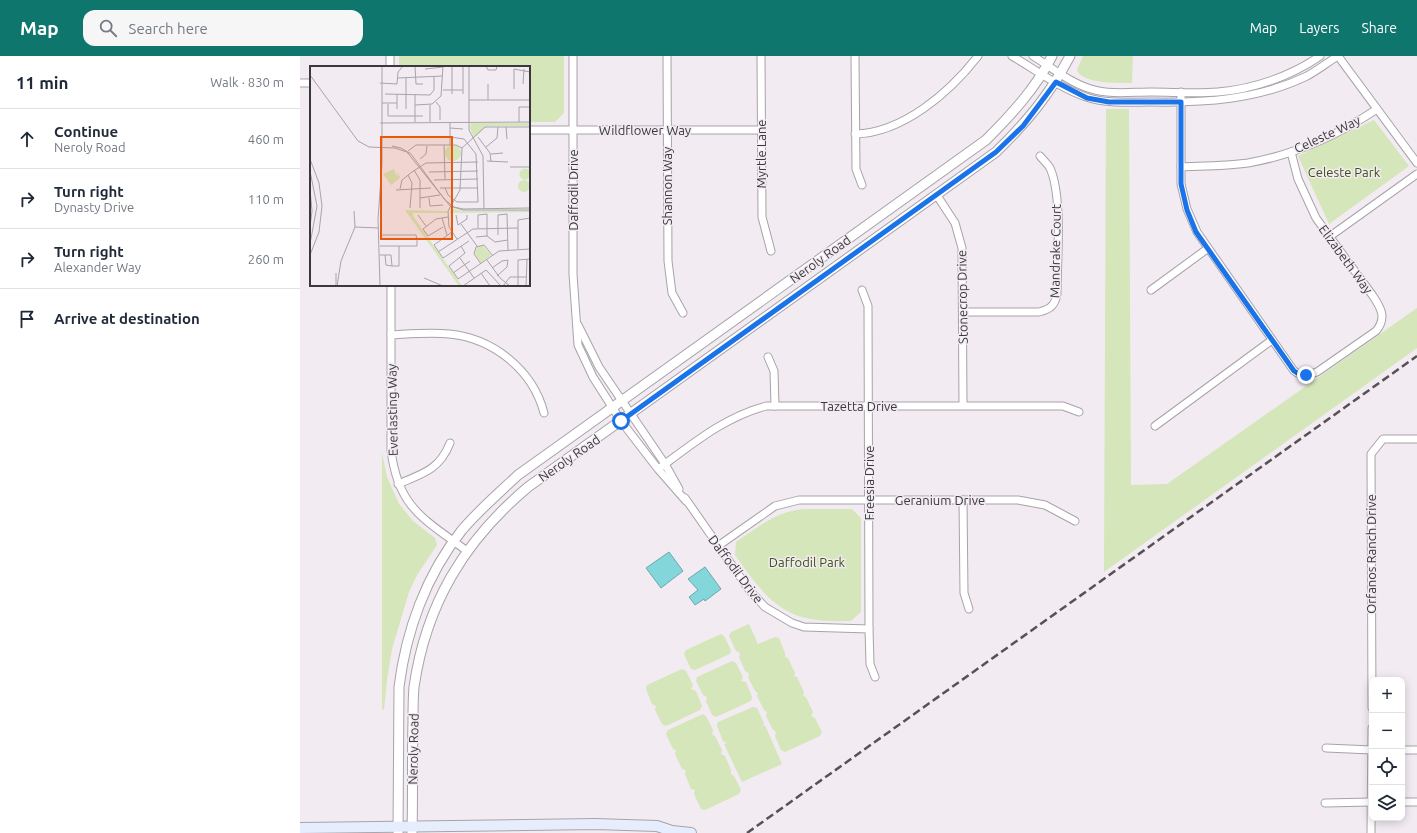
<!DOCTYPE html>
<html lang="en">
<head>
<meta charset="utf-8">
<style>
  :root { --surface:#fff; --page:#f6f6f7; --text:#1f2937; --muted:#747a83; --line:#e0e1e3; --accent:#0f766e }
  body { margin:0; font-family:Ubuntu,sans-serif; background:var(--page); color:var(--text) }
  .controls { position:absolute; right:12px; bottom:12px; display:grid; overflow:hidden; border-radius:8px; box-shadow:0 2px 10px #0003 }
  .controls button { width:36px; height:36px; display:grid; place-items:center; padding:0; border:0; border-bottom:1px solid var(--line); background:var(--surface); color:var(--text); font:20px sans-serif }
  .stop { position:absolute; width:12px; height:12px; margin:-9px; border:3px solid #1a73e8; border-radius:50%; background:#fff }
  .stop.end { background:#1a73e8; border-color:#fff; box-shadow:0 1px 4px #0008 }
  .list { margin:0; padding:0; list-style:none }
  h2 { display:flex; justify-content:space-between; align-items:center; height:52px; margin:0; padding:0 16px; font-size:17px }
  h2 small { font-size:13px; font-weight:400; color:var(--muted) }
  .list li { display:grid; grid-template-columns:26px 1fr auto; gap:12px; align-items:center; box-sizing:border-box; height:60px; padding:0 16px; border-top:1px solid var(--line) }
  .list b { display:block; font-size:15px; white-space:nowrap }
  .list p { margin:0; font-size:13px; white-space:nowrap; color:var(--muted) }
  .list em { font-size:13px; font-style:normal; color:var(--muted) }
  .icon { flex:none; width:22px; height:22px; fill:none; stroke:currentColor; stroke-width:2; stroke-linecap:round; stroke-linejoin:round }
  .map { position:relative; flex:none; width:1117px; height:777px; overflow:hidden }
  header { display:flex; align-items:center; gap:24px; box-sizing:border-box; height:56px; padding:0 20px; background:var(--accent); color:#fff }
  header strong { font-size:19px }
  nav { display:flex; gap:22px; margin-inline-start:auto; font-size:14px }
  .search { width:280px; height:36px; background:var(--page); display:flex; align-items:center; gap:10px; box-sizing:border-box; padding:0 14px; border-radius:12px; color:var(--muted); font-size:15px }
  main { display:flex }
  aside { flex:1; background:var(--surface) }
  .map>svg:first-child { display:block }
  .green { fill:#d4e6ba }
  .water { fill:#83d6da; stroke:#6ea7ab }
  .lines { fill:none; stroke-linecap:round; stroke-linejoin:round }
  .minor-casing { stroke:#a8a2a9; stroke-width:9 }
  .tertiary-casing { stroke:#a8a2a9; stroke-width:11 }
  .secondary-casing { stroke:#a8a2a9; stroke-width:12 }
  .minor { stroke:#fff; stroke-width:7 }
  .tertiary { stroke:#fff; stroke-width:9 }
  .secondary { stroke:#e6eefe; stroke-width:10 }
  .rail { stroke:#555155; stroke-width:2.5; stroke-dasharray:8 4; stroke-linecap:butt }
  .route { stroke:#1a73e8; stroke-width:5 }
  .labels { text-anchor:middle; dominant-baseline:central; stroke-width:3; stroke-linejoin:round; paint-order:stroke }
  .street-label { font-size:13px; fill:#3c393c; stroke:#f2ebf2 }
  .park-label { font-size:13px; fill:#3c4f12; stroke:#f2ebf2 }
  .inset-road { fill:none; stroke:#a9a4a9; stroke-width:1 }
  .view { fill:#e8590c; fill-opacity:0.15; stroke:#e8590c; stroke-width:2 }
  .inset-edge { fill:none; stroke:#3c393c; stroke-width:2 }
</style>
</head>
<body>
<header>
<strong>Map</strong>
<div class="search"><svg class="icon" aria-label="search" viewBox="0 0 24 24"><circle cx="10" cy="10" r="6"/><path d="M15 15l6 6"/></svg>Search here</div>
<nav><a>Map</a><a>Layers</a><a>Share</a></nav>
</header>
<main>
<aside>
<h2>11 min<small>Walk · 830 m</small></h2>
<ul class="list">
<li><svg class="icon" aria-label="ahead" viewBox="0 0 24 24"><path d="M12 20V5M6 11l6-6 6 6"/></svg><div><b>Continue</b><p>Neroly Road</p></div><em>460 m</em></li>
<li><svg class="icon" aria-label="right" viewBox="0 0 24 24"><path d="M7 20v-9h11M14 6l5 5-5 5"/></svg><div><b>Turn right</b><p>Dynasty Drive</p></div><em>110 m</em></li>
<li><svg class="icon" aria-label="right" viewBox="0 0 24 24"><path d="M7 20v-9h11M14 6l5 5-5 5"/></svg><div><b>Turn right</b><p>Alexander Way</p></div><em>260 m</em></li>
<li><svg class="icon" aria-label="arrive" viewBox="0 0 24 24"><path d="M6 21V4h12l-3 4 3 4H6"/></svg><div><b>Arrive at destination</b></div></li>
</ul>
</aside>
<div class="map">
<svg width="1117" height="777" viewBox="0 0 1117 777">
  <rect width="100%" height="100%" fill="#f2ebf2"/>
  <g class="green">
    <polygon points="99,0 264,0 264,57 255,66 229,66 229,11 99,11"/>
    <path d="M 783,0 L 833,0 L 832,27 C 820,27 782,28 777,14 Z"/>
    <polygon points="806,53 829,53 831,429 867,428 1117,252 1117,292 804,516"/>
    <polygon points="1074,64 1109,110 1029,168 998,100"/>
    <polygon points="82,397 87,421 99,448 113,465 135,482 137,489 117,519 109,536 92,593 87,624 84,654 82,653"/>
    <path d="M 504,453 L 552,453 L 561,462 L 561,556 L 551,565 C 538,565 524,566 511,563 C 474,557 455,527 435,499 L 436,486 C 458,471 477,455 504,453 Z"/>
    <polygon points="449,568 458,588 475,581 479,582 485,597 485,601 488,602 495,617 494,620 497,621 504,636 503,640 506,641 513,656 511,660 515,662 522,676 520,680 485,696 481,694 475,680 476,676 473,674 466,660 467,656 464,654 457,640 458,637 455,635 448,621 449,617 445,615 439,601 440,597 436,595 429,580 431,576"/>
    <polygon points="421,578 424,580 431,594 430,598 395,614 391,613 384,598 386,594"/>
    <polygon points="432,605 436,607 443,621 441,625 446,626 452,641 451,645 416,661 412,659 406,645 407,641 403,639 396,625 397,621"/>
    <polygon points="382,613 386,615 393,629 391,633 396,635 402,650 400,654 366,670 362,668 355,654 356,650 352,648 346,633 347,629"/>
    <polygon points="453,651 457,652 464,667 462,670 465,669 482,708 442,726 424,688 427,687 423,685 417,670 418,666"/>
    <polygon points="403,658 406,660 413,674 412,678 415,680 422,694 421,698 425,700 431,714 431,718 434,720 441,734 439,738 405,754 401,753 394,738 395,734 391,733 385,718 386,714 382,713 375,698 376,694 373,693 366,678 368,674"/>
  </g>
  <g class="water">
    <polygon points="369,496 383,515 361,532 346,512"/>
    <polygon points="405,511 421,533 405,545 404,543 395,549 389,541 398,534 388,523"/>
  </g>
  <g class="lines">
    <g class="minor-casing">
      <g id="minor">
        <polyline points="90,0 90,11"/>
        <polyline points="273,0 273,218 278,289 293,321 321,365 358,413 386,445"/>
        <polyline points="367,0 368,205 372,237 383,257"/>
        <polyline points="461,0 462,161 471,195"/>
        <polyline points="555,0 556,113 562,129"/>
        <path d="M 712,0 C 736,14 760,32 786,41 C 806,48 829,46 850,46 C 904,47 957,44 1007,20 C 1018,14 1028,6 1038,0"/>
        <path d="M 733,0 C 751,11 770,27 791,33 C 810,39 832,36 851,36 C 873,36 896,38 918,36 C 954,33 991,20 1020,0"/>
        <polyline points="1038,0 1117,107"/>
        <polyline points="0,27 11,27"/>
        <path d="M 881,36 L 881,128 L 887,153 L 897,176 L 994,315 C 1002,321 1008,319 1017,316 L 1076,275 C 1087,262 1081,252 1073,240 L 1016,162 L 998,123 L 991,96"/>
        <polyline points="229,74 461,74"/>
        <path d="M 555,78 C 603,77 650,36 678,0"/>
        <path d="M 881,111 C 903,110 926,110 948,107 C 994,99 1038,79 1077,53"/>
        <polyline points="636,138 655,167 662,192 663,349"/>
        <polyline points="1029,181 1117,118"/>
        <path d="M 91,229 L 91,394 C 98,452 124,463 167,495"/>
        <polyline points="562,234 568,250 569,573 570,608 575,621"/>
        <polyline points="851,234 907,193"/>
        <path d="M 663,256 L 739,256 C 751,253 755,249 757,238 C 757,205 763,141 750,112 C 748,108 743,104 740,100"/>
        <polyline points="278,269 299,311 365,408 379,433"/>
        <path d="M 91,279 C 110,278 130,276 149,278 C 193,282 233,314 244,357"/>
        <polyline points="468,301 474,315 475,350"/>
        <polyline points="855,370 972,284"/>
        <path d="M 361,411 C 395,386 425,361 466,350 L 763,350 L 779,356"/>
        <path d="M 98,428 C 123,418 140,413 150,387"/>
        <polyline points="385,442 450,535 465,551 492,567 504,571 569,573"/>
        <polyline points="663,444 664,537 669,553"/>
        <polyline points="418,490 475,450 499,444 718,444 745,449 775,465"/>
        <polyline points="1072,652 1071,398 1083,383 1117,383"/>
        <polyline points="1026,692 1072,694"/>
        <polyline points="1102,694 1117,694"/>
        <polyline points="1102,746 1117,746"/>
        <polyline points="1025,747 1072,746"/>
        <polyline points="1071,777 1072,672"/>
      </g>
    </g>
    <g class="tertiary-casing">
      <g id="tertiary">
        <path d="M 98,777 L 99,631 C 106,575 126,519 162,474 C 179,454 199,437 218,419 L 686,84 C 711,59 736,32 752,0"/>
        <path d="M 112,777 C 113,740 112,702 113,665 C 113,654 113,642 114,631 C 126,548 164,485 228,431 L 696,96 C 727,66 750,38 770,0"/>
      </g>
    </g>
    <g class="secondary-casing">
      <polyline id="secondary" points="0,772 295,768 357,770 372,775 391,777"/>
    </g>
    <use href="#minor" class="minor"/>
    <use href="#tertiary" class="tertiary"/>
    <use href="#secondary" class="secondary"/>
    <polyline class="rail" points="447,777 1117,300"/>
  </g>
  <g class="lines">
    <polyline class="route" points="321,365 696,96 723,70 756,26 787,42 809,46 881,46 881,128 887,154 896,176 994,315 1002,320 1006,319"/>
  </g>
  <g class="labels">
    <g class="street-label">
      <text x="345" y="74">Wildflower Way</text>
      <text transform="translate(1027 78) rotate(-25)">Celeste Way</text>
      <text transform="translate(461 98) rotate(-90)">Myrtle Lane</text>
      <text transform="translate(367 130) rotate(-90)">Shannon Way</text>
      <text transform="translate(273 134) rotate(-90)">Daffodil Drive</text>
      <text transform="translate(755 195) rotate(-89)">Mandrake Court</text>
      <text transform="translate(520 203) rotate(-36)">Neroly Road</text>
      <text transform="translate(1046 203) rotate(54)">Elizabeth Way</text>
      <text transform="translate(662 241) rotate(-91)">Stonecrop Drive</text>
      <text x="559" y="350">Tazetta Drive</text>
      <text transform="translate(92 354) rotate(-91)">Everlasting Way</text>
      <text transform="translate(269 402) rotate(-35)">Neroly Road</text>
      <text transform="translate(569 427) rotate(-90)">Freesia Drive</text>
      <text x="640" y="444">Geranium Drive</text>
      <text transform="translate(1071 498) rotate(-90)">Orfanos Ranch Drive</text>
      <text transform="translate(436 513) rotate(53)">Daffodil Drive</text>
      <text transform="translate(113 693) rotate(-89)">Neroly Road</text>
    </g>
    <g class="park-label">
      <text x="1044" y="116">Celeste Park</text>
      <text x="507" y="506">Daffodil Park</text>
    </g>
  </g>
  <g transform="translate(10 10)">
    <rect width="220" height="220" fill="#f2ebf2"/>
    <path d="M 220,57 L 220,60 L 177,60 L 164,72 L 160,62 L 161,57 ZM135 87a8 8 0 1 1 16 0a8 8 0 1 1-16 0ZM209.5 108a5.5 5.5 0 1 1 11 0a5.5 5.5 0 1 1-11 0ZM 84,103 L 87,111 L 88,106 L 90,112 L 81,119 L 73,108 ZM208 120a6 6 0 1 1 12 0a6 6 0 1 1-12 0ZM 141,142 L 152,145 L 220,144 L 220,146 L 140,147 ZM 95,144 L 137,145 L 137,147 L 103,147 L 103,150 L 152,220 L 149,220 ZM 173,180 L 181,189 L 171,197 L 165,188 L 167,181 Z" fill="#d4e6ba"/>
    <path class="inset-road" d="M 105,0 L 106,18 L 113,18M 159,0 L 159,64 L 173,90 L 174,143M 176,0 L 178,4 L 186,4 L 187,0M 115,3 L 133,1M 0,9 L 48,75 L 59,81 L 85,82 L 97,86 L 140,140 L 153,144 L 220,144M 87,12 L 133,10M 70,17 L 87,18 L 88,6 L 93,0M 178,18 L 178,34M 213,18 L 214,3M 204,23 L 204,3 L 220,6M 133,24 L 153,24M 75,28 L 120,29 L 124,24 L 124,10M 142,28 L 142,0M 153,28 L 153,0M 159,34 L 220,34M 126,36 L 130,41 L 130,54M 72,37 L 87,37M 78,38 L 78,50 L 113,50M 105,39 L 122,38 L 131,30 L 133,0M 120,39 L 120,56M 87,43 L 87,28M 96,43 L 96,12M 105,56 L 105,28M 209,56 L 209,41 L 220,41M 70,57 L 220,56M 140,57 L 140,79M 196,61 L 197,73M 140,62 L 153,63M 168,71 L 180,87 L 181,96M 134,79 L 135,113M 82,80 L 91,82 L 101,88 L 135,134 L 144,141 L 153,143 L 220,142M 176,81 L 187,72 L 188,61M 98,85 L 106,79 L 146,79 L 152,82M 181,88 L 193,87M 0,93 L 9,117 L 12,140 L 9,166 L 0,189M 110,93 L 116,88 L 117,80M 177,95 L 198,96M 200,101 L 220,101M 104,104 L 110,114 L 110,142M 0,105 L 7,140 L 0,178M 102,106 L 116,97 L 168,96M 119,106 L 168,105M 98,109 L 102,117 L 100,142M 124,114 L 168,113M 130,122 L 168,122M 135,122 L 138,129 L 147,136 L 168,136 L 166,88 L 154,73 L 140,71M 0,123 L 2,145 L 0,161M 90,123 L 92,114 L 102,106M 86,124 L 121,122M 110,132 L 130,129M 119,132 L 120,140 L 133,139M 108,149 L 116,160M 146,149 L 148,159 L 157,153 L 157,149M 132,152 L 137,169M 151,158 L 167,180M 45,161 L 69,162M 133,161 L 118,170 L 113,163 L 126,153 L 138,151M 168,162 L 168,149 L 177,148 L 177,170M 142,166 L 124,179 L 133,192 L 159,175M 70,169 L 106,169 L 107,174 L 107,180 L 70,180M 188,169 L 188,149 L 197,148 L 198,184M 166,171 L 177,170 L 185,176 L 198,174M 147,173 L 139,161 L 138,145 L 150,124 L 152,82 L 175,61 L 220,61M 151,180 L 155,187 L 139,200 L 148,213 L 189,185 L 220,183M 208,183 L 208,154 L 220,152M 128,186 L 163,163 L 208,162M 70,189 L 81,189 L 82,200 L 89,200 L 89,180M 75,189 L 76,199 L 82,200M 150,192 L 164,212M 177,194 L 190,212 L 200,220M 171,198 L 164,188 L 166,181 L 174,179 L 183,190M 182,202 L 192,195 L 198,194 L 197,201 L 187,210M 143,207 L 160,195M 171,207 L 180,220M 114,212 L 133,220M 26,220 L 26,207M 27,220 L 31,195 L 45,161 L 44,145M 70,220 L 68,153 L 72,98 L 72,0M 153,220 L 176,204 L 191,220M 193,220 L 200,211 L 217,211M 208,220 L 208,194 L 220,193M 216,220 L 217,193"/>
    <path class="view" d="M 71,71 L 142,71 L 142,173 L 71,173 Z"/>
    <rect width="220" height="220" class="inset-edge"/>
  </g>
</svg>
<div class="controls">
<button>+</button>
<button>−</button>
<button><svg class="icon" aria-label="locate" viewBox="0 0 24 24"><circle cx="12" cy="12" r="6"/><path d="M12 2v4M12 18v4M2 12h4M18 12h4"/></svg></button>
<button><svg class="icon" aria-label="layers" viewBox="0 0 24 24"><path d="M12 4l9 5-9 5-9-5zM3 14l9 5 9-5"/></svg></button>
</div>
<div class="stop" style="left:321px;top:365px"></div>
<div class="stop end" style="left:1006px;top:319px"></div>
</div>
</main>
</body>
</html>
